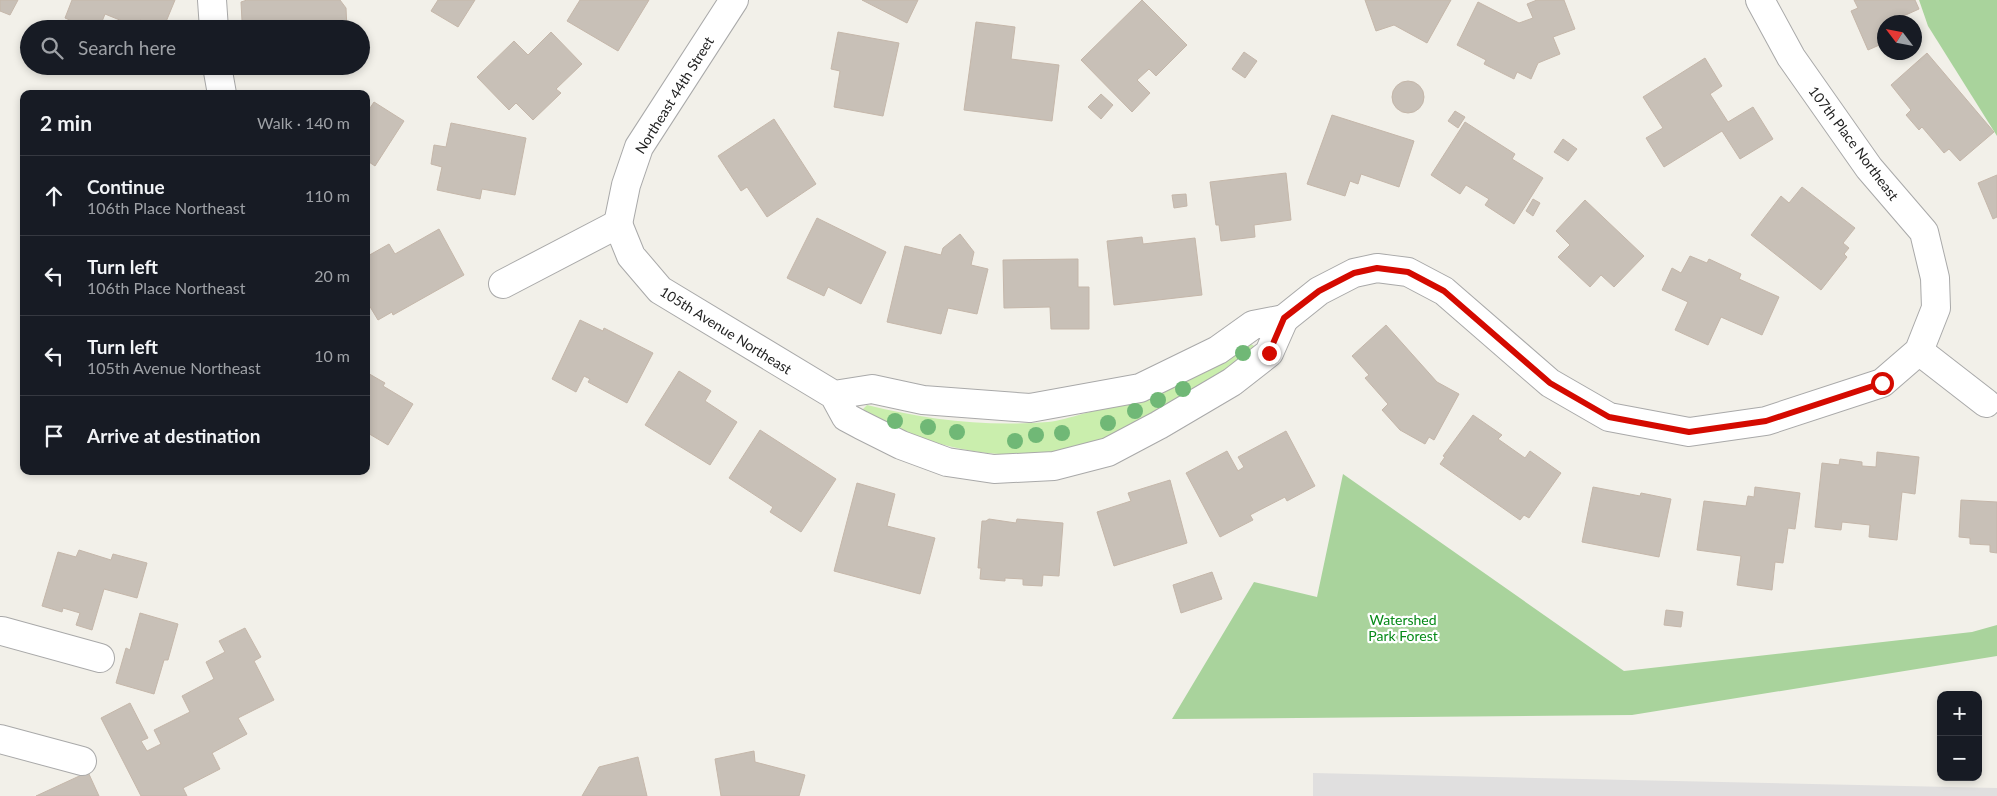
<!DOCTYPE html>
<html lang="en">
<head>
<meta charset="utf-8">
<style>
  :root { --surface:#171b24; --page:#242831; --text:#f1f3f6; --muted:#9ea1a6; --line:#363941 }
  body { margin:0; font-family:Lato,sans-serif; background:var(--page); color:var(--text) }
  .controls { position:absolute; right:15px; bottom:15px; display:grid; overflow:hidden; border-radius:10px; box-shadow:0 2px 8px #0003 }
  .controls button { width:45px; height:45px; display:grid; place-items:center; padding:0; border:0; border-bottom:1px solid var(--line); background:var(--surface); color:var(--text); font:25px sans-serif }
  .compass { position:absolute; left:1877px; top:15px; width:45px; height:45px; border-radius:50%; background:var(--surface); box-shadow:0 2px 8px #0003; rotate:302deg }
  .stop { position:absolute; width:15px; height:15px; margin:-11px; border:4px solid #d40a00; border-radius:50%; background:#fff }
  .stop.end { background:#d40a00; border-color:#fff; box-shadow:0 1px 5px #0008 }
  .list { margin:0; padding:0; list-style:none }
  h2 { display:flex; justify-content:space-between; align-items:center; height:65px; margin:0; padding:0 20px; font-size:21px }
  h2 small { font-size:16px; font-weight:400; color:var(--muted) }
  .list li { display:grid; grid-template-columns:32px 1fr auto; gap:15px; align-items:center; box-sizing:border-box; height:80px; padding:0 20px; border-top:1px solid var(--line) }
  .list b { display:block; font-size:19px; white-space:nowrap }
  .list p { margin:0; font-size:16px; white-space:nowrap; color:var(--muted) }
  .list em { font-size:16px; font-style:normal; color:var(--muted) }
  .icon { flex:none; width:28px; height:28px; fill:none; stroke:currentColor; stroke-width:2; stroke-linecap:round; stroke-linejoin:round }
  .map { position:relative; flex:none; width:1997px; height:796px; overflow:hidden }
  .search { position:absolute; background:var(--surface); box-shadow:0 2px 8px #0003; left:20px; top:20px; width:350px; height:55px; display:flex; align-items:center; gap:12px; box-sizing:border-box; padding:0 18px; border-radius:28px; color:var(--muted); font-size:19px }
  .panel { position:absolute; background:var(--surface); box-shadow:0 2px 8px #0003; left:20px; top:90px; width:350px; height:385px; border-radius:10px }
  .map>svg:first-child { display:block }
  .residential { fill:#e0dfdf }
  .grass { fill:#caeead }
  .forest { fill:#a9d39c }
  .building { fill:#c8c0b7; stroke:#c5b7aa }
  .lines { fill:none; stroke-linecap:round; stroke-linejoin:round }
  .minor-casing { stroke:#a9a9a9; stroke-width:30 }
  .minor { stroke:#fff; stroke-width:28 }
  .tree { fill:#70b876 }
  .route { stroke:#d40a00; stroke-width:6 }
  .labels { text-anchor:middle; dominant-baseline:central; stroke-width:4.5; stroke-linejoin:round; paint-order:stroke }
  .street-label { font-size:14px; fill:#222; stroke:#fff }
  .park-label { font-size:14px; fill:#068a17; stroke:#fff }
</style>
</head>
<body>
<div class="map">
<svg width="1997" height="796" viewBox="0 0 1997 796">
  <rect width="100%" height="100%" fill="#f2f0e9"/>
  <polygon class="residential" points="1313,773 1997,788 1997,796 1313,796"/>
  <path class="grass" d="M 1251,344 L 1254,346 L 1254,351 C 1223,373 1193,392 1160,410 C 1145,419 1130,429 1114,436 C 1055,460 991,460 931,441 C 907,434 883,425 862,410 L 867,405 C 928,420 985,427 1048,422 C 1059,421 1071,417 1082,414 C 1141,400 1198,374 1251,344 Z"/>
  <g class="forest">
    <polygon points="1919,0 1997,0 1997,136 1928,26"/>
    <polygon points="1343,474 1624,671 1972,632 1997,625 1997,656 1632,715 1172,719 1254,582 1317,597"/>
  </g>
  <g class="building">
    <polygon points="0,0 18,0 10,15 0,11"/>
    <polygon points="72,0 175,0 163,29 140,20 137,27 105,14 99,29 90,29 65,18"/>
    <polygon points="247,0 340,0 346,8 347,29 249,29 249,21 242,21 241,2"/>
    <polygon points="438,0 475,0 458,27 431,11"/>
    <polygon points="580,0 649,0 618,51 567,21"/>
    <polygon points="862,0 918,0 907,23"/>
    <polygon points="1142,0 1187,45 1156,76 1149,69 1137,80 1150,93 1132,112 1081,60"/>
    <polygon points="1365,0 1451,0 1427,43 1394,25 1376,31"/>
    <polygon points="1537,0 1564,0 1575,29 1553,37 1560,54 1538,63 1531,79 1517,72 1514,79 1484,64 1486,60 1457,45 1478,2 1519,23 1533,18 1527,4"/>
    <polygon points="1854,0 1915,0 1919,9 1899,18 1901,22 1884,22 1884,43 1868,50 1851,11 1858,8"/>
    <polygon points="976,22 1015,27 1011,59 1059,65 1052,121 964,110"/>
    <polygon points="551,32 582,64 556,89 561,93 533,120 516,103 509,110 477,77 514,41 528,55"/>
    <polygon points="838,32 899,43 883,116 834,107 840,71 831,69"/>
    <polygon points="1244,52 1257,61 1245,78 1232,69"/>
    <polygon points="1927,53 1994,132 1960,161 1949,149 1944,153 1922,127 1919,130 1906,115 1911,110 1891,85"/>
    <polygon points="1705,58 1722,86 1710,94 1728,122 1753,107 1773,139 1740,159 1722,131 1664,167 1646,138 1663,128 1643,97"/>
    <polygon points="251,66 275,66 251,68"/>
    <circle cx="1408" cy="97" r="16"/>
    <polygon points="1101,94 1113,105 1101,119 1088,107"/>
    <polygon points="374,102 404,121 375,166 366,160 366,105 370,108"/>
    <polygon points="1455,111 1465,117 1458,128 1448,121"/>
    <polygon points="1332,115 1414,141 1399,187 1361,174 1358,184 1350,181 1345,196 1307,184"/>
    <polygon points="774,119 816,184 767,217 747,187 741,191 718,156"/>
    <polygon points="1465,122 1515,154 1512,159 1543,178 1514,224 1485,205 1489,199 1466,185 1460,194 1431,175"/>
    <polygon points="451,123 526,138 515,195 482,189 480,199 437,190 442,167 431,164 434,145 446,147"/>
    <polygon points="1563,139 1577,149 1568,161 1554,152"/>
    <polygon points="1286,173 1291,220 1254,225 1255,237 1221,241 1219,225 1216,225 1210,182"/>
    <polygon points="1997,175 1997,217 1993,219 1978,183"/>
    <polygon points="1802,187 1855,228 1843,243 1849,248 1844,254 1847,257 1821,290 1751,235 1781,196 1789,203"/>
    <polygon points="1186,194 1187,206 1174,208 1172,195"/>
    <polygon points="1533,199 1540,203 1533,216 1526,211"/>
    <polygon points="1585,200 1644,256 1614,287 1601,275 1590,287 1558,257 1570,245 1556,231"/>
    <polygon points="817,218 886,252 861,304 828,287 824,296 787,278"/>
    <polygon points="439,229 464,275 393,315 392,312 378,320 366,300 366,273 369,272 366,257 389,244 395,254"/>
    <polygon points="960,234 974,252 971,265 988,269 977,314 948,308 941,334 887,322 905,246 941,255 943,248"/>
    <polygon points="1142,237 1143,244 1195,238 1202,295 1114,305 1107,241"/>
    <polygon points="1690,256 1707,263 1709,259 1741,274 1739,279 1779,297 1762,335 1721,317 1708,345 1675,330 1688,302 1662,290 1672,268 1681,273"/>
    <polygon points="1078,259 1078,287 1089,287 1089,329 1051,329 1050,307 1004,308 1003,260"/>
    <polygon points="580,320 603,331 604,328 653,353 627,403 588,382 590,379 584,376 576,392 552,379"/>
    <polygon points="1386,325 1437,382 1459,394 1434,440 1429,437 1425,444 1400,430 1382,410 1388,404 1365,378 1369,375 1352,356"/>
    <polygon points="679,371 711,391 705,401 737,422 710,465 645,425"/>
    <polygon points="366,372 385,383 383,386 413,404 388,445 366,432"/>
    <polygon points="1473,415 1502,435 1498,439 1525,458 1530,451 1561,473 1529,518 1524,515 1520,520 1440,464 1445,457 1443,456"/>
    <polygon points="760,430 836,479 801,532 770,512 773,507 729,478"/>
    <polygon points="1286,431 1315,486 1287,501 1285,497 1250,515 1253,520 1220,537 1186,473 1227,451 1238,471 1244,467 1238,457"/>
    <polygon points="1877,452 1919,457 1915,494 1902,492 1897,540 1869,537 1870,525 1842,522 1841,530 1815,527 1822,463 1839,465 1840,459 1862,462 1862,466 1876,467"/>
    <polygon points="1170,480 1187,543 1114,566 1097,512 1131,501 1128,493"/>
    <polygon points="857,483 895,494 887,526 935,538 920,594 834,571"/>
    <polygon points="1593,487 1640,496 1641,493 1671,499 1659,557 1582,542"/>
    <polygon points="1755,487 1800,493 1795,529 1788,528 1783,563 1775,562 1772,590 1737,585 1741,556 1697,550 1704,501 1746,506 1748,496 1754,497"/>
    <polygon points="1961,500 1997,502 1997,553 1990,552 1990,545 1970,544 1970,538 1959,537"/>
    <polygon points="989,519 1016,523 1017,519 1063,523 1059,576 1043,575 1042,586 1023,585 1023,579 1005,578 1005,581 980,579 981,568 978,568 982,521 986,521"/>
    <polygon points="79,550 111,560 113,554 147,563 137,598 104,589 92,630 76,625 80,613 63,608 62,612 42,606 58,552 76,557"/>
    <polygon points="1212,572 1222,599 1181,613 1173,585"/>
    <polygon points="1666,610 1683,612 1681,627 1664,625"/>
    <polygon points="140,613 178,624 168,660 164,660 154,694 116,683 126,648 130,650"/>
    <polygon points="245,628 261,657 254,661 274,700 238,718 247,734 212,753 220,769 183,788 187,796 141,796 101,718 130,703 148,738 141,741 147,751 161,744 154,730 190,712 182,696 214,679 206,662 225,652 219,641"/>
    <polygon points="754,751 755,762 805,775 799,796 721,796 715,759"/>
    <polygon points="638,757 647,796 582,796 599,767"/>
    <polygon points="88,772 99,796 36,796"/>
  </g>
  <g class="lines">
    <g class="minor-casing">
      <g id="minor">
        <polyline points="212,0 214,29"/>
        <polyline points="217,66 222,94"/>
        <polyline points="618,224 631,256 660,290 834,395 872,389 923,400 1030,408 1140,388 1218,350 1253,325 1284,319 1269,353 1232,382 1159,425 1108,452 1054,466 994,469 947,462 901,445 861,425 846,417 834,395"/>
        <polyline points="618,224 626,185 639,147 734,0"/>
        <polyline points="503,284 618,224"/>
        <polyline points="1284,319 1319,291 1354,273 1377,268 1408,272 1444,291 1550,383 1609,417 1689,432 1766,421 1882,383 1919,351 1936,308 1935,278 1924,232 1869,168 1791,57 1760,0"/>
        <polyline points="1919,351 1986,403"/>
        <polyline points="2,631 100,658"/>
        <polyline points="0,739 82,761"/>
      </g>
    </g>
    <use href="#minor" class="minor"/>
  </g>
  <g class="tree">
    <circle cx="1243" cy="353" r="8"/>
    <circle cx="1183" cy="389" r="8"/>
    <circle cx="1158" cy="400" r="8"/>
    <circle cx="1135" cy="411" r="8"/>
    <circle cx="895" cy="421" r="8"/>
    <circle cx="1108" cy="423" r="8"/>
    <circle cx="928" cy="427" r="8"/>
    <circle cx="957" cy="432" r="8"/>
    <circle cx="1062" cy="433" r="8"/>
    <circle cx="1036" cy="435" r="8"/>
    <circle cx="1015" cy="441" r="8"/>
  </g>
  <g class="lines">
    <polyline class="route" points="1269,353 1284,318 1319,291 1354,273 1377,268 1408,272 1444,291 1550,383 1609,417 1689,432 1766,421 1882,383"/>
  </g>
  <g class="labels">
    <g class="street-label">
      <text transform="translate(674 95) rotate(-58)">Northeast 44th Street</text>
      <text transform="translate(1854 143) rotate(53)">107th Place Northeast</text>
      <text transform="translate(726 330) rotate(32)">105th Avenue Northeast</text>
    </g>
    <g class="park-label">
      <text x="1403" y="619">Watershed<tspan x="1403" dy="16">Park Forest</tspan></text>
    </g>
  </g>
</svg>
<div class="controls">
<button>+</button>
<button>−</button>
</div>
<svg class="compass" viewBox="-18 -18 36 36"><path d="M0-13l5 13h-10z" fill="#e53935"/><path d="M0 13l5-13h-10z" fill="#9ea1a6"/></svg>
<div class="stop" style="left:1882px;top:383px"></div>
<div class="stop end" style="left:1269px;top:353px"></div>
<div class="search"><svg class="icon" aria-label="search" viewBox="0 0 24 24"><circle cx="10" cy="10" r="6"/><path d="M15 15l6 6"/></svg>Search here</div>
<section class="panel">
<h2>2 min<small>Walk · 140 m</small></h2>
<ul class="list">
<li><svg class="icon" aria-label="ahead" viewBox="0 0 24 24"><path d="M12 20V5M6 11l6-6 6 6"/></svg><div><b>Continue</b><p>106th Place Northeast</p></div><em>110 m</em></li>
<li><svg class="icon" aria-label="left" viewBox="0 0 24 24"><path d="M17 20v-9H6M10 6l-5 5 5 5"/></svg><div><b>Turn left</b><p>106th Place Northeast</p></div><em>20 m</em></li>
<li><svg class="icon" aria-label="left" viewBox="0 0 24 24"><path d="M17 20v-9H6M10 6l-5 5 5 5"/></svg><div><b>Turn left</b><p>105th Avenue Northeast</p></div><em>10 m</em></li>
<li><svg class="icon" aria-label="arrive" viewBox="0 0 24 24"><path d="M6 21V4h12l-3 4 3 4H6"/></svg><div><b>Arrive at destination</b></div></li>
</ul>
</section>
</div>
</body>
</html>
